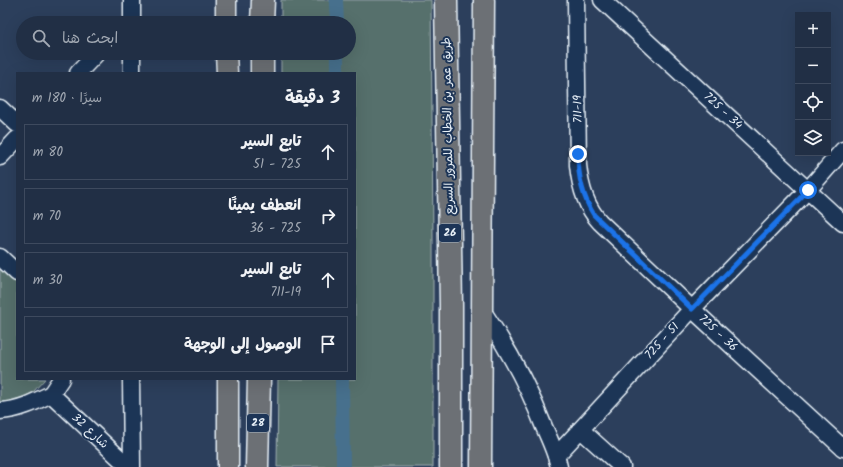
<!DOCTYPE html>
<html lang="ar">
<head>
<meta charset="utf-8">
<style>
  :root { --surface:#212f45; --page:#2d3b50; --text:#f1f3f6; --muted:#a2a9b3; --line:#3e4a5e }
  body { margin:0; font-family:Kalam,"Playpen Sans Arabic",sans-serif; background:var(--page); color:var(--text); direction:rtl }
  .controls { position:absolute; right:12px; top:12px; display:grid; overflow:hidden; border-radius:0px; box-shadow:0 4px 16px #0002 }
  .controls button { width:36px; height:36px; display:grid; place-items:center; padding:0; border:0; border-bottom:1px solid var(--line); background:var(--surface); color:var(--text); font:20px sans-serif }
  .stop { position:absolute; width:12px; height:12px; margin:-9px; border:3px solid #1a73e8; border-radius:50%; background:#fff }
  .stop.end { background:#1a73e8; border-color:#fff; box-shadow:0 1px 4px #0008 }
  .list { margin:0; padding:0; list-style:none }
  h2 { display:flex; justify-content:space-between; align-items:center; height:52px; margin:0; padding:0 16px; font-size:17px }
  h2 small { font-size:13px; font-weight:400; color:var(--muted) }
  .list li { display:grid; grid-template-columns:26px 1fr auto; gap:12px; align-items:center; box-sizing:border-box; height:56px; margin:0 8px 8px; padding:0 8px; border:1px solid var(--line); border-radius:0px }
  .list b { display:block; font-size:15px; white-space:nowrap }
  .list p { margin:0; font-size:13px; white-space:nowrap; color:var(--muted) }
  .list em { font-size:13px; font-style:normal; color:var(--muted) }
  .icon { flex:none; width:22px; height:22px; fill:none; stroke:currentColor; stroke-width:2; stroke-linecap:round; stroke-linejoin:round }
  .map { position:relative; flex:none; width:843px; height:467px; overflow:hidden; direction:ltr }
  .search { position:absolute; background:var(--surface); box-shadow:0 4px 16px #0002; left:16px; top:16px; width:340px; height:44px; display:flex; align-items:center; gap:10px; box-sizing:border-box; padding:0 14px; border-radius:22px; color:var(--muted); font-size:15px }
  .panel { position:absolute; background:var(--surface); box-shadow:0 4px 16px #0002; left:16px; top:72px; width:340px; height:308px; border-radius:0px; direction:rtl }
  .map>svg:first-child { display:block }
  .green { fill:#57706c; stroke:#a0b0b2 }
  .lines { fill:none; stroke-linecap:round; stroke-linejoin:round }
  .canal { stroke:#466f8d; stroke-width:14 }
  .minor-casing { stroke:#e8f1f8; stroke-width:19 }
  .major-casing { stroke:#e8f1f8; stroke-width:23 }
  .highway-casing { stroke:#e8f1f8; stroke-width:25 }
  .minor { stroke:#1d3557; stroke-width:16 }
  .major { stroke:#6c6f75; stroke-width:20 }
  .highway { stroke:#6c6f75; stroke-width:22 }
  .route { stroke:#1a73e8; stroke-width:5 }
  .labels { text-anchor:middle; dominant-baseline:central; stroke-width:4; stroke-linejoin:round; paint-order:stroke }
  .shield { fill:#1d3557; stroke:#abb9c8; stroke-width:1 }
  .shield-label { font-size:11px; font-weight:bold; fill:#e8f1f8 }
  .street-label { font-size:12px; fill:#e8f1f8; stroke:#1d3557 }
</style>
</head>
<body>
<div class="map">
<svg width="843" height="467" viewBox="0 0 843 467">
  <rect width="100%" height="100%" fill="#2c3f5c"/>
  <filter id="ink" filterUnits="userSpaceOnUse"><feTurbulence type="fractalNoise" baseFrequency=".025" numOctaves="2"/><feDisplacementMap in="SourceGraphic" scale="8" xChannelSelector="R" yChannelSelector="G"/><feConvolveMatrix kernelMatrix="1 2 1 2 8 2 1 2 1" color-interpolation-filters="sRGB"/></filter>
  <g filter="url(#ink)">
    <g class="green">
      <polygon points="281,0 431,0 433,239 433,467 277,467 278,379 355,379 355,73 281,73 281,53 349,53 349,23 281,23"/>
      <polygon points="0,265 17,281 17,379 45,379 33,392 19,400 0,404"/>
    </g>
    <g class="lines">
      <g class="canal">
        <polyline points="336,0 337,23"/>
        <polyline points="337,53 337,73"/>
        <polyline points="342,379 343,467"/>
      </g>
      <g class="minor-casing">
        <g id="minor">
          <polyline points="132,0 132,23"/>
          <path d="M 576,0 L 578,165 C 580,186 585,206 600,222 L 692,309 L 843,448"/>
          <polyline points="602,0 843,223"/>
          <polyline points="78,73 97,53"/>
          <polyline points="132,73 132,53"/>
          <polyline points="0,108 17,124"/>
          <polyline points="0,157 17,139"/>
          <polyline points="0,257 17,273"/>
          <path d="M 482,310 C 507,347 528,385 544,427 C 550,440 556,453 559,467"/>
          <polyline points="131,379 132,467"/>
          <polyline points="51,394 129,467"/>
          <polyline points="51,394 61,379"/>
          <path d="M 0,411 C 19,410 35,402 51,394"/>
          <polyline points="581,430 622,467"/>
          <polyline points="556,456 692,309 808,190 843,150"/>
        </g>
      </g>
      <g class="major-casing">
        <g id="major">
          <polyline points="226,0 226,23"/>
          <polyline points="226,53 227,73"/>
          <polyline points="228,379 228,467"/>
          <polyline points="481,467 484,0"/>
        </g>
      </g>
      <g class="highway-casing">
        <g id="highway">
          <polyline points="446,0 451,305 451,467"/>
          <polyline points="262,23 263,0"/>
          <polyline points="262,73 262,53"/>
          <polyline points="257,467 259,379"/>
        </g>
      </g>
      <use href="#minor" class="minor"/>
      <use href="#major" class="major"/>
      <use href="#highway" class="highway"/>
    </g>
  </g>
  <g class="lines" filter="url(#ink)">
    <path class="route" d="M 578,154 C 578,176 582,196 594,215 L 692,309 L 808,190"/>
  </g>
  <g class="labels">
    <g class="shield">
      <rect x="439" y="224" width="22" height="18" rx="3"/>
      <rect x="247" y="414" width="22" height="18" rx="3"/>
    </g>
    <g class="shield-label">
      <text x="450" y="233">26</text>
      <text x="258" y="423">28</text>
    </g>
    <g class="street-label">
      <text transform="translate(578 109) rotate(-91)">711-19</text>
      <text transform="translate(723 111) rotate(43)">725 - 34</text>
      <text transform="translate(448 126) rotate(-91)">طريق عمر بن الخطاب للمرور السريع</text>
      <text transform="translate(718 333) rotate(43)">725 - 36</text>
      <text transform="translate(662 341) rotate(-48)">725 - 51</text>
      <text transform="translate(90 431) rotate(43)">شارع 32</text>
    </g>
  </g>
</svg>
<div class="controls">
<button>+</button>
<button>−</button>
<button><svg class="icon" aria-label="locate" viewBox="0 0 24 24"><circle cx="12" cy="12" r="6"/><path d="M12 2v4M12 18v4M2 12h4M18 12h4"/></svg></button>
<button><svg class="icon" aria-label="layers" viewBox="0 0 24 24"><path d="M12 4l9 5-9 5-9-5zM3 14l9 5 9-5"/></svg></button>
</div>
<div class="stop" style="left:808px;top:190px"></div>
<div class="stop end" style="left:578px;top:154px"></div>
<div class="search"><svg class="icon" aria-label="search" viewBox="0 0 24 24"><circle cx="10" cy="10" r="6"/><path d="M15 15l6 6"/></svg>ابحث هنا</div>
<section class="panel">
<h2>3 دقيقة<small>سيرًا · 180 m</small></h2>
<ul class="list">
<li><svg class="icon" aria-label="ahead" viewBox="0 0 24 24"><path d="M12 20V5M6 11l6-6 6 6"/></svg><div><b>تابع السير</b><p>725 - 51</p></div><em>80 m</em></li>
<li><svg class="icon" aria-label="right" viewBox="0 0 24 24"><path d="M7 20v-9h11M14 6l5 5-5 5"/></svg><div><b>انعطف يمينًا</b><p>725 - 36</p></div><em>70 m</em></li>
<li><svg class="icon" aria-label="ahead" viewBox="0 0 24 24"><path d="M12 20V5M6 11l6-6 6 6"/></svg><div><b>تابع السير</b><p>711-19</p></div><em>30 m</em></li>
<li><svg class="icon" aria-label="arrive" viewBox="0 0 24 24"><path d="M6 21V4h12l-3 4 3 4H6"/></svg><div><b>الوصول إلى الوجهة</b></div></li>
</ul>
</section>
</div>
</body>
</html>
